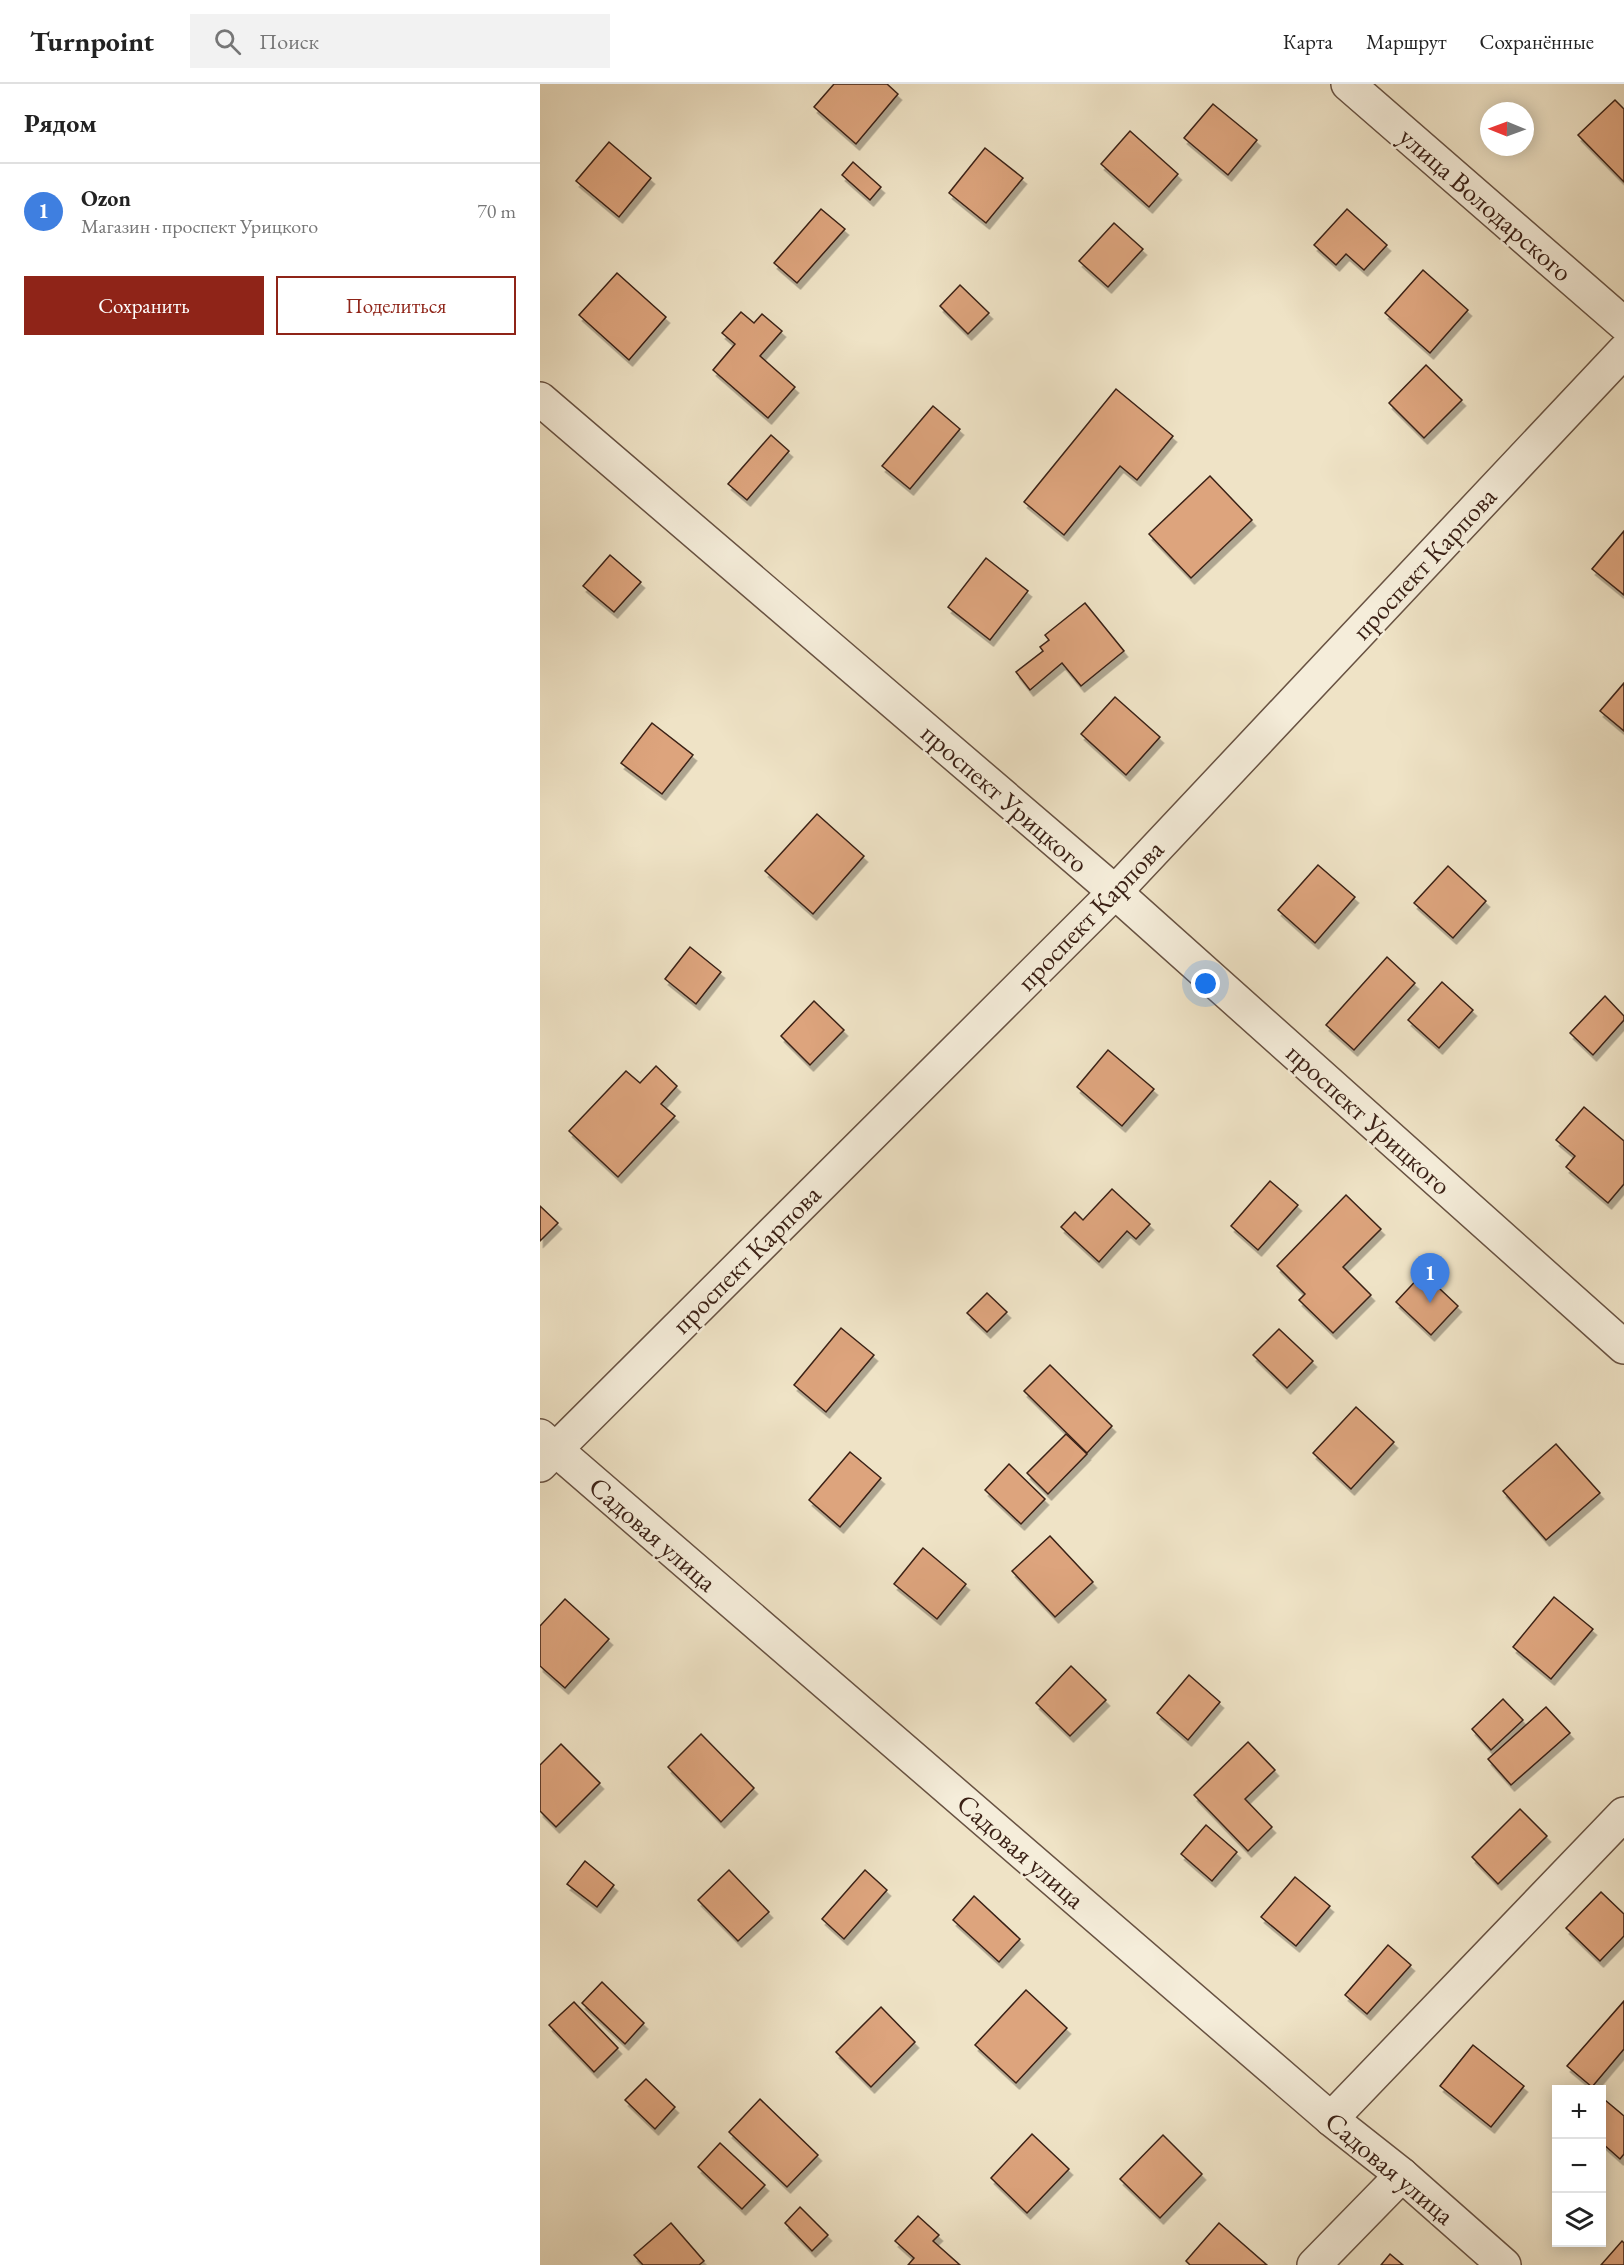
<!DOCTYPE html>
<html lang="ru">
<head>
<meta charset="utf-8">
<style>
  :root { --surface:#fff; --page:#f2f2f2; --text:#222; --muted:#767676; --line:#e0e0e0; --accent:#8f2418 }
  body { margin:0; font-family:"EB Garamond",serif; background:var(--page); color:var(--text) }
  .controls { position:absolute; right:18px; bottom:18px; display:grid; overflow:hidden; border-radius:0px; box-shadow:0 3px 15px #0003 }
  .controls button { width:54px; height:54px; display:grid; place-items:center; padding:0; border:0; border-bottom:2px solid var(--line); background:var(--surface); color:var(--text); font:30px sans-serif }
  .compass { position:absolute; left:940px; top:18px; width:54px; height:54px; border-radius:50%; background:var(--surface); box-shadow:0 3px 15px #0003; rotate:271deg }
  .you { position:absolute; left:666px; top:900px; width:21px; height:21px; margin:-15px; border:4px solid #fff; border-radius:50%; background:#1a73e8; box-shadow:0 0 0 9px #1a73e833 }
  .badge { display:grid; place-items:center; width:39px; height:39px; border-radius:50%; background:var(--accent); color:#fff; font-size:20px; font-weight:700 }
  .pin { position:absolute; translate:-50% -50px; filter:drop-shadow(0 2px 3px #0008) }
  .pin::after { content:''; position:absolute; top:32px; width:21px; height:18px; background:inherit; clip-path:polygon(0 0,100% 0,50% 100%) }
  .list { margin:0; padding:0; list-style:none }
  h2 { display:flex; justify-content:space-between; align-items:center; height:78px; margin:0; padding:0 24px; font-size:26px }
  h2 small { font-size:20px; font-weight:400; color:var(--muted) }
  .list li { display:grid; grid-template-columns:39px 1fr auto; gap:18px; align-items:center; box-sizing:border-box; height:96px; padding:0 24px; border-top:2px solid var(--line) }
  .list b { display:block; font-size:22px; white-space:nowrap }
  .list p { margin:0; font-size:20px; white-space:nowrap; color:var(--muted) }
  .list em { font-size:20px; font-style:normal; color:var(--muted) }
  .actions { display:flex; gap:12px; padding:18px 24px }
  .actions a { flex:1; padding:14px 0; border:2px solid var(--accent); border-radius:0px; text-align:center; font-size:21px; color:var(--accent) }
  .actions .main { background:var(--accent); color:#fff }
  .icon { flex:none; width:33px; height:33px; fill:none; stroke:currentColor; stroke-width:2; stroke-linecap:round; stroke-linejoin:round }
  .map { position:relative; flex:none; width:1084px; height:2181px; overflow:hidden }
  header { display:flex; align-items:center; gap:36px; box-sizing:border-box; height:84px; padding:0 30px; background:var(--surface); border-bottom:2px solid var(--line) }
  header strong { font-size:28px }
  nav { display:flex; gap:33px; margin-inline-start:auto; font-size:21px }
  .search { width:420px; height:54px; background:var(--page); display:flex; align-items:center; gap:15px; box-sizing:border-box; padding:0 21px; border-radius:0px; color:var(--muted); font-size:22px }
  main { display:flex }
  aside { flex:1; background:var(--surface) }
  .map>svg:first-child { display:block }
  .building { fill:#dda47d; stroke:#3b2116; stroke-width:1.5; filter:url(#shadow) }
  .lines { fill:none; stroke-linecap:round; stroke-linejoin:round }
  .minor-casing { stroke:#685242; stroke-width:36 }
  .minor { stroke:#f5edda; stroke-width:33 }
  .labels { text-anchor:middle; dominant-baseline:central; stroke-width:5; stroke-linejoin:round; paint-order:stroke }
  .street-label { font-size:27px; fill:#3b2116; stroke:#f5edda }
</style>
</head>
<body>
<header>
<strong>Turnpoint</strong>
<div class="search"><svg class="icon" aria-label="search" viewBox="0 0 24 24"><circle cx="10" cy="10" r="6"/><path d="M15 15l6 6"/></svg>Поиск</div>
<nav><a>Карта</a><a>Маршрут</a><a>Сохранённые</a></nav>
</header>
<main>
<aside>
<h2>Рядом<small></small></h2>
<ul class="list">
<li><span class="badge" style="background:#3f7fe0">1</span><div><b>Ozon</b><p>Магазин · проспект Урицкого</p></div><em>70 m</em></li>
</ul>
<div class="actions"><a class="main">Сохранить</a><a>Поделиться</a></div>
</aside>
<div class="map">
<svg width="1084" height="2181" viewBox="0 0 1084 2181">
  <defs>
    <filter id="shadow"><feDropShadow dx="3.5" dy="6" stdDeviation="0" flood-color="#0004"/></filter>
  </defs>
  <rect width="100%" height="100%" fill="#efe3c6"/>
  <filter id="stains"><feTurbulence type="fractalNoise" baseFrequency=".00333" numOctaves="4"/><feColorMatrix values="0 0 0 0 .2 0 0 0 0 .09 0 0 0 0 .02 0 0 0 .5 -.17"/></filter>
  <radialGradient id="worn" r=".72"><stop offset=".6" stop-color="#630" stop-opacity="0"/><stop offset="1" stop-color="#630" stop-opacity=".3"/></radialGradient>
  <g class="building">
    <polygon points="294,0 347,0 358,10 316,60 274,23"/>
    <polygon points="1075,16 1084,25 1084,98 1038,51"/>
    <polygon points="673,20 717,56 688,91 644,54"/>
    <polygon points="590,47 638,90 609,123 561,80"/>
    <polygon points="69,58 111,94 79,133 36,97"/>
    <polygon points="445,64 483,94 446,139 409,109"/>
    <polygon points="313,78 341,103 330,116 302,91"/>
    <polygon points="281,125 305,145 257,199 234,179"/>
    <polygon points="807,125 847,161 824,186 806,170 796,181 774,161"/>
    <polygon points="574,139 603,165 568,203 539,177"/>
    <polygon points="883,186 928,226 890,269 845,229"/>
    <polygon points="77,189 126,233 89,276 39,231"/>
    <polygon points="420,201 449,229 428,250 400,222"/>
    <polygon points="201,228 214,239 222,230 242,247 220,272 255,303 228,334 173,286 195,260 182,249"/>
    <polygon points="886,281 922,316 884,354 849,319"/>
    <polygon points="576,305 633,352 597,396 580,382 524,451 484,418"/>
    <polygon points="393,322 420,345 370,405 342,382"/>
    <polygon points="231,351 249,367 207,416 188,400"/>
    <polygon points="670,392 712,436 651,494 609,450"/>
    <polygon points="1084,447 1084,511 1052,485"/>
    <polygon points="70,471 101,498 74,528 43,502"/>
    <polygon points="446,474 488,507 450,556 408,523"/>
    <polygon points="545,519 584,567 541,602 522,579 490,606 476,588 503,567 500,563 509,556 505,551"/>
    <polygon points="1084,599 1084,647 1060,627"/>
    <polygon points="575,613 620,653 586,691 541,650"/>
    <polygon points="112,639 153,671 122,710 81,679"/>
    <polygon points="277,730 324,772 273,830 225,787"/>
    <polygon points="778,781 815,813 775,859 738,826"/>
    <polygon points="908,782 946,817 913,854 874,819"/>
    <polygon points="150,863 181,888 156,920 125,895"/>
    <polygon points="847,873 875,899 814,966 786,941"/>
    <polygon points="902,898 933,926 899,964 868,936"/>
    <polygon points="1065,912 1084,932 1084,936 1053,971 1030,949"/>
    <polygon points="274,917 304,946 270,981 241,952"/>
    <polygon points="568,966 614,1005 582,1042 537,1003"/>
    <polygon points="116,982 137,1002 121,1020 135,1032 78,1093 29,1047 86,987 100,999"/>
    <polygon points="1044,1023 1084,1057 1084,1100 1068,1119 1026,1083 1035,1072 1016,1056"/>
    <polygon points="730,1097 758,1121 718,1166 691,1142"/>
    <polygon points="572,1105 610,1140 596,1155 587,1147 559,1178 521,1143 535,1128 543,1136"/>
    <polygon points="806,1111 841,1145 803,1183 831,1211 793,1249 759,1216 765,1210 737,1182"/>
    <polygon points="0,1122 18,1139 0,1157"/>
    <polygon points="883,1189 918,1222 891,1251 856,1218"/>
    <polygon points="447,1209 467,1228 447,1248 427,1229"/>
    <polygon points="301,1244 334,1271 286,1328 254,1301"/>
    <polygon points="739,1245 773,1277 747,1304 713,1271"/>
    <polygon points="510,1281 572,1342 547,1369 484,1307"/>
    <polygon points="816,1323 854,1358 811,1405 773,1369"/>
    <polygon points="526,1350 547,1370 508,1410 487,1389"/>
    <polygon points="1016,1360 1060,1409 1006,1456 963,1407"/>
    <polygon points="310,1368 341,1394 300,1443 269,1416"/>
    <polygon points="469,1380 505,1415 481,1440 445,1406"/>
    <polygon points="510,1452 553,1498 515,1533 472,1487"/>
    <polygon points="383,1464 426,1500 397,1535 354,1500"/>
    <polygon points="1014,1513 1053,1545 1011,1595 973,1563"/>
    <polygon points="25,1515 69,1555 25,1604 0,1582 0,1542"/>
    <polygon points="531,1582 566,1616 530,1652 496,1619"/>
    <polygon points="649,1591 680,1618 648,1656 617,1629"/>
    <polygon points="963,1615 983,1636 951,1666 932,1645"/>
    <polygon points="1006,1623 1030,1649 971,1701 948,1675"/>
    <polygon points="161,1650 214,1704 181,1738 128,1683"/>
    <polygon points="708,1658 735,1686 705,1715 732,1743 708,1767 654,1711"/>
    <polygon points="21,1660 60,1699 16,1743 0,1727 0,1681"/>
    <polygon points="980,1725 1007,1752 958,1800 932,1773"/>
    <polygon points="666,1741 697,1768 672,1797 641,1770"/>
    <polygon points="45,1777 74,1801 57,1823 27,1800"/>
    <polygon points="189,1786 229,1828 198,1857 158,1816"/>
    <polygon points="325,1786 347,1806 304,1855 282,1835"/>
    <polygon points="755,1793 790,1822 756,1862 721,1833"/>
    <polygon points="1061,1808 1084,1830 1084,1852 1060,1877 1026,1844"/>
    <polygon points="434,1812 480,1855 459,1878 413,1836"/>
    <polygon points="848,1861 871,1881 827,1930 805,1911"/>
    <polygon points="62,1898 104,1939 85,1960 42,1919"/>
    <polygon points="486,1906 527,1944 476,1999 435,1961"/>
    <polygon points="1084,1917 1084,1965 1052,2003 1027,1982"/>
    <polygon points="34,1918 78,1964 54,1988 9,1941"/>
    <polygon points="341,1923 375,1958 331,2003 296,1968"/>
    <polygon points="933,1961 984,2002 951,2043 900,2002"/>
    <polygon points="106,1995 135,2023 115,2045 85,2016"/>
    <polygon points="220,2015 278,2071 247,2103 189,2048"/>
    <polygon points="1065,2016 1084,2032 1084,2070 1080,2075 1062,2059 1062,2021"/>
    <polygon points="492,2050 529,2085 487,2129 451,2094"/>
    <polygon points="623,2051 662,2090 620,2134 580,2095"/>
    <polygon points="180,2059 225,2101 202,2125 158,2083"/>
    <polygon points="260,2123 288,2151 272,2167 245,2139"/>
    <polygon points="378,2132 399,2151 393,2157 420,2181 368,2181 374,2174 355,2157"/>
    <polygon points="131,2139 164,2177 159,2181 103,2181 94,2171"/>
    <polygon points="679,2139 727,2181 650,2181 646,2177"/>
    <polygon points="1082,2157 1084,2159 1084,2181 1061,2181"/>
    <polygon points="850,2170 863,2181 841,2181"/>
  </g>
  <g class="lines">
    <g class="minor-casing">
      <g id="minor">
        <polyline points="808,0 1084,240"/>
        <polyline points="0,315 575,808 1084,1263"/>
        <polyline points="0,1352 791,2035 862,2091 964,2181"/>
        <polyline points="0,1381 575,808 1084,267"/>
        <polyline points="791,2035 1084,1730"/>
        <polyline points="774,2181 862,2091"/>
      </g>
    </g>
    <use href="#minor" class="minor"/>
  </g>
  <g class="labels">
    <g class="street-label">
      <text transform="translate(946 120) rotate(41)">улица Володарского</text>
      <text transform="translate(884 479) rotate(-47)">проспект Карпова</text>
      <text transform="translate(465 714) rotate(41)">проспект Урицкого</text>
      <text transform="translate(550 831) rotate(-46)">проспект Карпова</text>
      <text transform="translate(829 1035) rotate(42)">проспект Урицкого</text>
      <text transform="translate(206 1175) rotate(-45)">проспект Карпова</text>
      <text transform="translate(113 1450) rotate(41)">Садовая улица</text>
      <text transform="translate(481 1767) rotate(41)">Садовая улица</text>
      <text transform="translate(850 2084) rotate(40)">Садовая улица</text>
    </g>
  </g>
  <rect width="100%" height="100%" filter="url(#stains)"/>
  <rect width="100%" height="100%" fill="url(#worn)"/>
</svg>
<div class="controls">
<button>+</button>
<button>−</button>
<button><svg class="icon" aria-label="layers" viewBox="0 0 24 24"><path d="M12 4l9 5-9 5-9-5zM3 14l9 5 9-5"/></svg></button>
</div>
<svg class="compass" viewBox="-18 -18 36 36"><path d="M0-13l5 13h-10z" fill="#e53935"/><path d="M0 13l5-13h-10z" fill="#767676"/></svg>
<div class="you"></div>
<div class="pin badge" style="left:890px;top:1219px;background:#3f7fe0">1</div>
</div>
</main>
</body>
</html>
